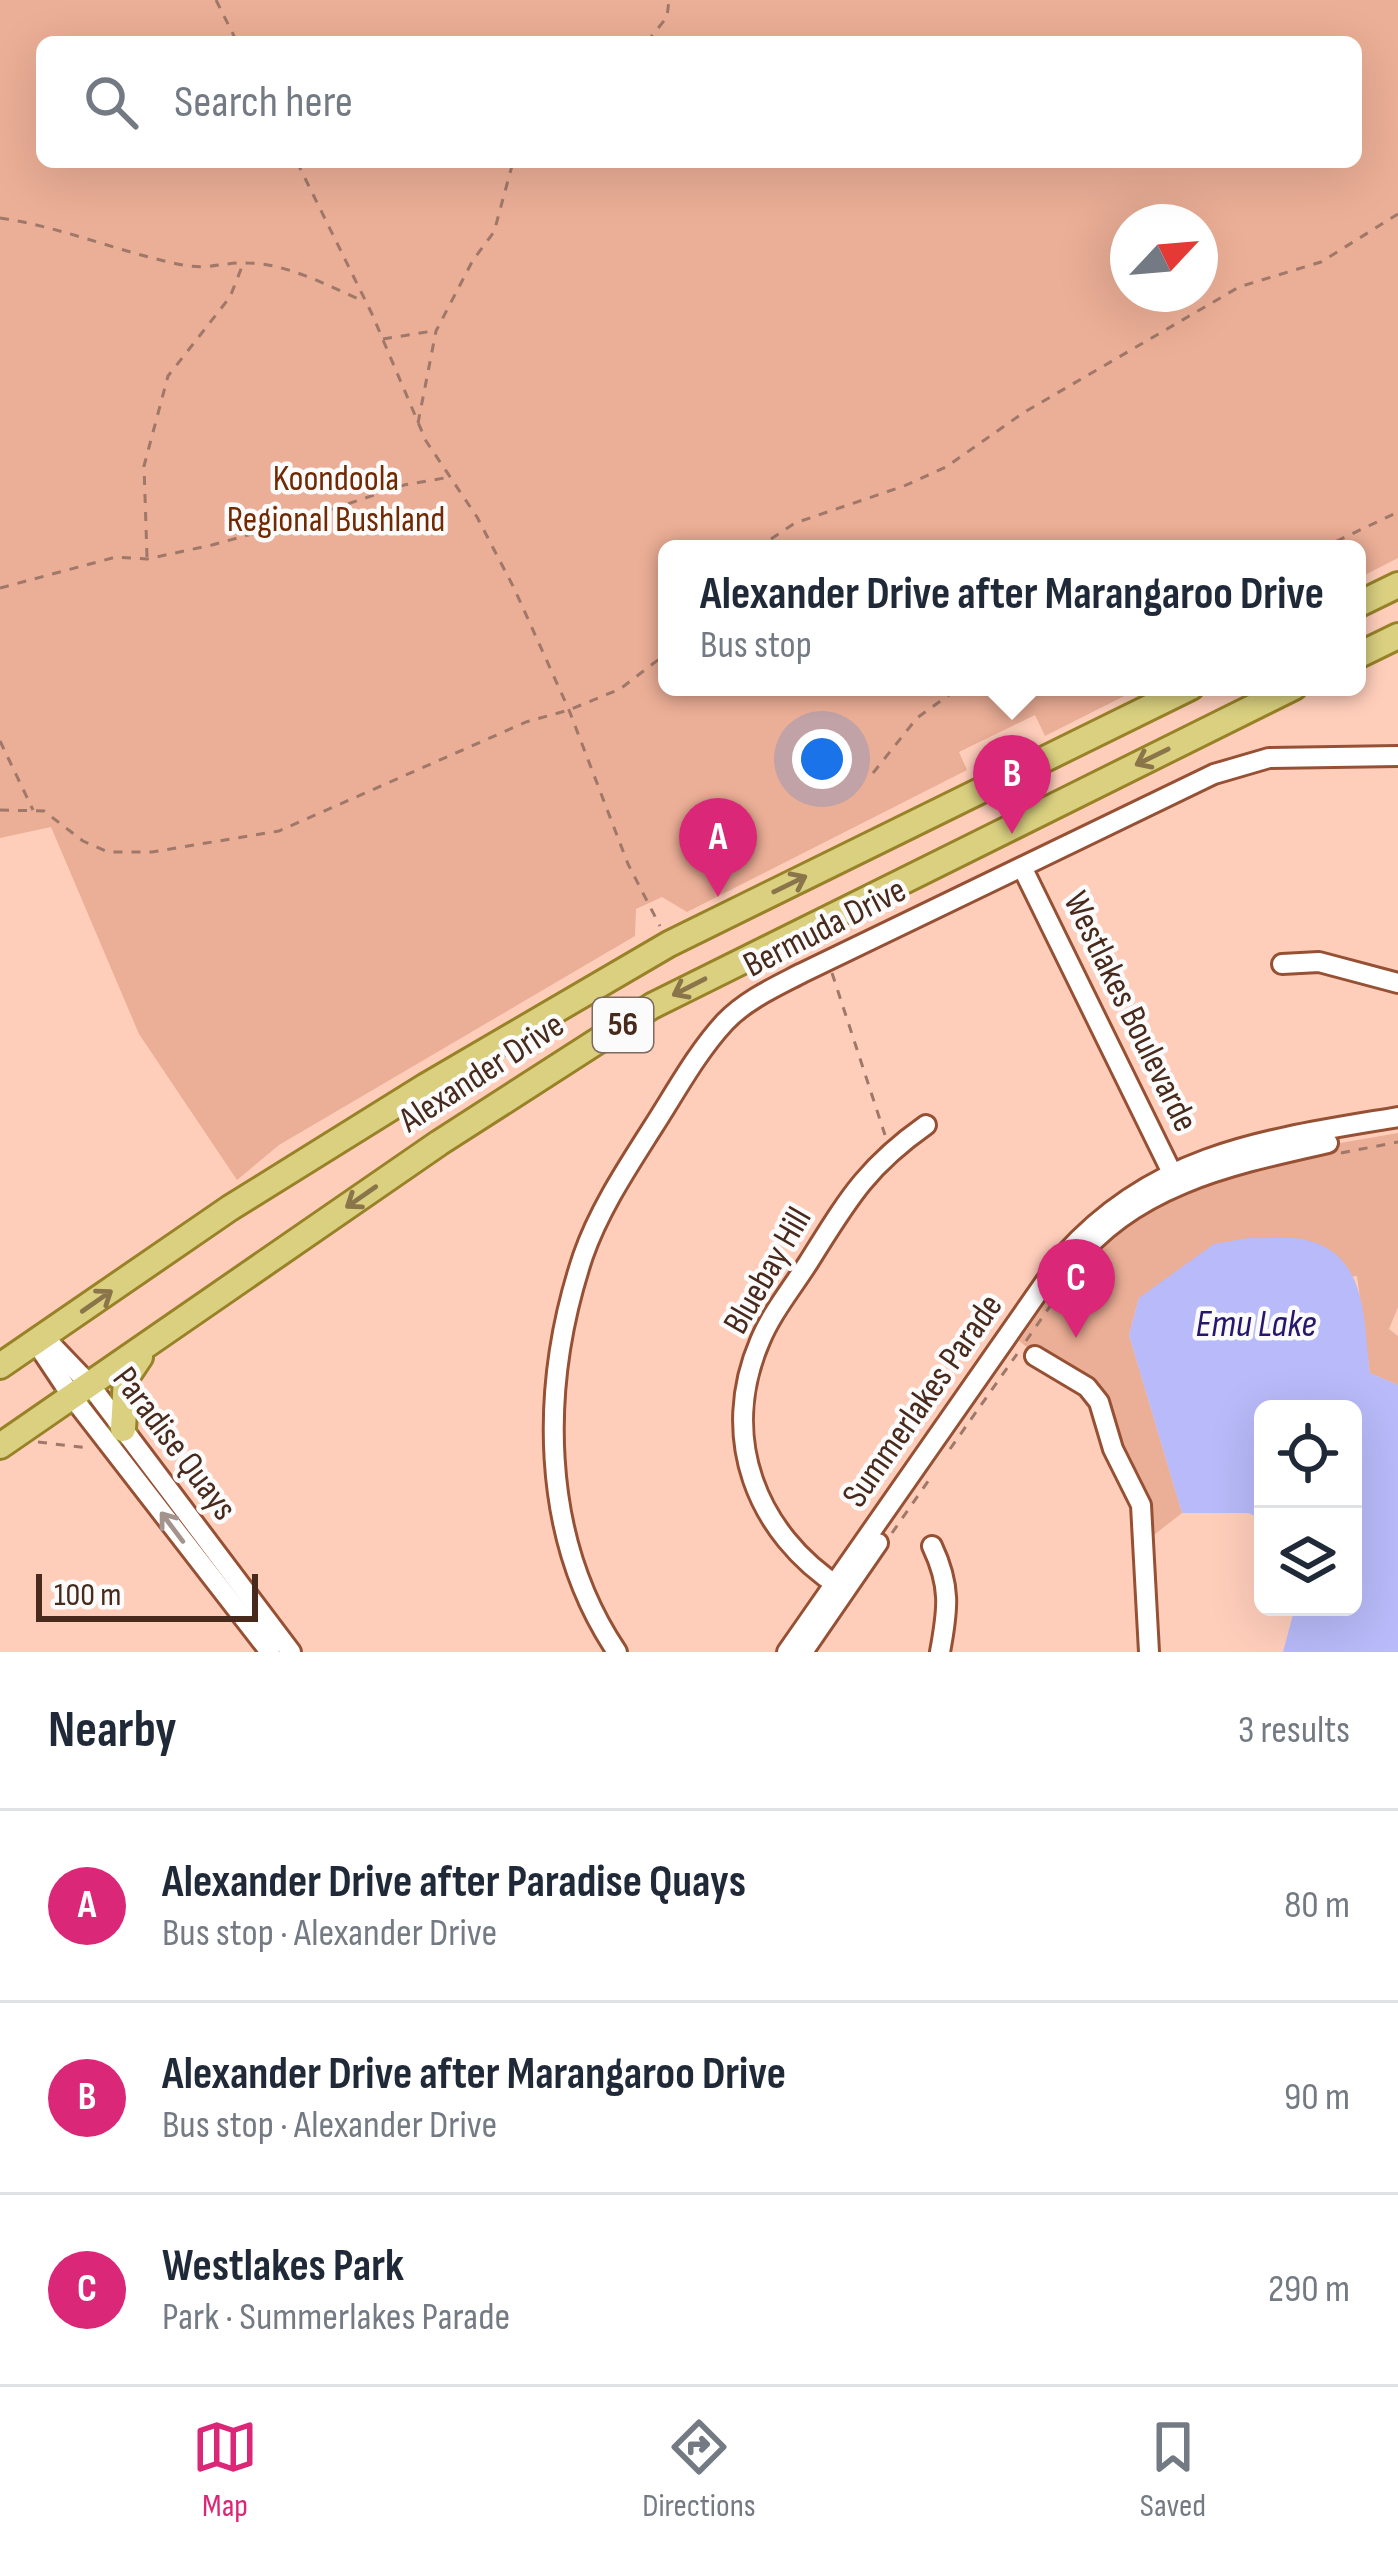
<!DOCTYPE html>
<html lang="en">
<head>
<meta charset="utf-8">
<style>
  :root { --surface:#fff; --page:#f2f2f3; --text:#1f2937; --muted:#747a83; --line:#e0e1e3; --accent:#db2777 }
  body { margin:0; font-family:"Sofia Sans Condensed",sans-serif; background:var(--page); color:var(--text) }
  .controls { position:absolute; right:36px; bottom:36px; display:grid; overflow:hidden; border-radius:18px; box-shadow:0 12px 48px #0002 }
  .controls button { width:108px; height:108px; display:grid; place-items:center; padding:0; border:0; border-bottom:3px solid var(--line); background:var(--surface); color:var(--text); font:60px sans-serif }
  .compass { position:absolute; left:1110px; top:204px; width:108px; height:108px; border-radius:50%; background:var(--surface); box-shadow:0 12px 48px #0002; rotate:64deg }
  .scale { position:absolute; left:36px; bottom:30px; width:222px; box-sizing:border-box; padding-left:12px; border:6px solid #482a1d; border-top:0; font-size:33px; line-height:42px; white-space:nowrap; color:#482a1d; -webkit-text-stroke:9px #fbfbfb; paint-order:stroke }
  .you { position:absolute; left:822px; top:759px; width:42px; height:42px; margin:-30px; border:9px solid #fff; border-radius:50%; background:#1a73e8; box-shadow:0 0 0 18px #1a73e833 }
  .badge { display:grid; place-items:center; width:78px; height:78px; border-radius:50%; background:var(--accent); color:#fff; font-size:39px; font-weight:700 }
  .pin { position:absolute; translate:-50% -99px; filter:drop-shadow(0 3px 6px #0008) }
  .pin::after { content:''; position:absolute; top:63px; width:42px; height:36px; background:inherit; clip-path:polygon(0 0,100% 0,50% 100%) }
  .popup { position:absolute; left:658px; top:540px; width:708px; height:156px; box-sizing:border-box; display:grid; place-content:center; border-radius:18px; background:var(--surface); filter:drop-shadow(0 3px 9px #0005); font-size:39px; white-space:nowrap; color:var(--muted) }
  .popup b { font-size:45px; color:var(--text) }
  .popup::after { content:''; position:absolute; left:50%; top:100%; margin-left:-24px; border:24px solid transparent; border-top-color:var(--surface) }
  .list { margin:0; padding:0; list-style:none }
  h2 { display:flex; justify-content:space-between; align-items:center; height:156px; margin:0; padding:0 48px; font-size:51px }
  h2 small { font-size:39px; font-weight:400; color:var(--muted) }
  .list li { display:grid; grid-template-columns:78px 1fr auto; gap:36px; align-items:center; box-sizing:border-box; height:192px; padding:0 48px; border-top:3px solid var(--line) }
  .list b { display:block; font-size:45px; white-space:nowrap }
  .list p { margin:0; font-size:39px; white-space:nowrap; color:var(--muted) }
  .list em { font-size:39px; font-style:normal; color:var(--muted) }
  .icon { flex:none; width:66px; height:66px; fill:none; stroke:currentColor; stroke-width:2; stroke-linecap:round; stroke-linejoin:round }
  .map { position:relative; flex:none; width:1398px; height:1652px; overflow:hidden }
  .search { position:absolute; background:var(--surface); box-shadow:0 12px 48px #0002; left:36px; right:36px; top:36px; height:132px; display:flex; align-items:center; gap:30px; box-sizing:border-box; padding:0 42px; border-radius:18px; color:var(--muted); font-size:45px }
  .sheet { height:732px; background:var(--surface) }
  nav { display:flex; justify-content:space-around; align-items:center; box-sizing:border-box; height:168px; border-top:3px solid var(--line); background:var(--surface); font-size:33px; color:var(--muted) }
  nav a { display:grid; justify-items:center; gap:6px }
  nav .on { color:var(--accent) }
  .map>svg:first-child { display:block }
  .green { fill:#ebae96; fill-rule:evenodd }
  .water { fill:#b8baf9 }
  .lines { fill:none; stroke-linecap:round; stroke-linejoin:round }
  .minor-casing { stroke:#965134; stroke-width:24 }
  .major-casing { stroke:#978227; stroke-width:30 }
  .path { stroke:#9f7869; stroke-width:3; stroke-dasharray:9 9; stroke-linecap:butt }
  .minor { stroke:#fff; stroke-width:18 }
  .major { stroke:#dad080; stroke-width:24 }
  .oneway { stroke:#8a754a }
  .oneway2 { stroke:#a4948e }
  .labels { text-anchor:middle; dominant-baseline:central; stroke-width:9; stroke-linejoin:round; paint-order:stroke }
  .shield { fill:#fbfbfb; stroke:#7e6960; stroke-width:3 }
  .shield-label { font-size:33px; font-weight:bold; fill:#482a1d }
  .park-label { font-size:36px; fill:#722902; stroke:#fbfbfb }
  .street-label { font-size:36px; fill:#482a1d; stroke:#fbfbfb }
  .water-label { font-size:39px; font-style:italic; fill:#28166e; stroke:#fbfbfb }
</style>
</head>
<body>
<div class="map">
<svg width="1398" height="1652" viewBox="0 0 1398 1652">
  <rect width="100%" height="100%" fill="#ffcebb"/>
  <g class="green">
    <path d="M 0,0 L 1398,0 L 1398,558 L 1357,579 L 1357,549 L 667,549 L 667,687 L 1142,687 L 1045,736 L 1035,715 L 959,752 L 967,770 L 687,912 L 662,897 L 636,909 L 635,936 L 279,1145 L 237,1180 L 139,1034 L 51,827 L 0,838 ZM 1356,42 L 1356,162 L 42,162 L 42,42 ZM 1200,222 L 1200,294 L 1128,294 L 1128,222 Z"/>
    <polygon points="1398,1133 1398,1307 1389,1329 1398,1336 1398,1385 1370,1373 1357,1276 1139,1298 1129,1335 1182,1513 1141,1545 1141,1505 1099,1402 1019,1341 1076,1259 1152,1199 1294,1151"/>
  </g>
  <path class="water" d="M 1249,1238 C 1267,1239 1289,1236 1306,1240 C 1369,1255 1363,1322 1370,1373 L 1398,1385 L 1398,1652 L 1283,1652 L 1295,1607 L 1353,1607 L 1353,1409 L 1263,1409 L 1263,1519 L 1248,1513 L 1182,1513 L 1129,1335 L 1139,1298 L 1214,1244 Z"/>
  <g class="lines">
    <g class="minor-casing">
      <g id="minor">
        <polyline points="1022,867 1176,1181"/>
        <polyline points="1282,964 1319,962 1398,983"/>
        <path d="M 1072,1265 C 1134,1184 1235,1164 1328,1143"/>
        <polyline points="44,1337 90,1385 291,1652"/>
        <polyline points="35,1341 73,1398 270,1652"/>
        <polyline points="1035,1356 1087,1387 1099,1402 1113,1449 1141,1505 1149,1652"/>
        <path d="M 932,1546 C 951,1586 948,1609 940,1652"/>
        <path d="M 841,1588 C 755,1533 719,1436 760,1341 C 771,1314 792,1288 808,1263 C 847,1201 865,1168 926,1125"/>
        <polyline points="805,1649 878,1543"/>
        <path d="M 617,1652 C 539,1536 540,1385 583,1256 C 599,1210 627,1168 653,1127 C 675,1093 697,1052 725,1022 C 746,1000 775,987 802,973 L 1214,774 L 1269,758 L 1398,756"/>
        <path d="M 787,1652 L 1064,1255 C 1156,1152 1268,1139 1398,1117"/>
      </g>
    </g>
    <g class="major-casing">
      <g id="major">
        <polyline points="1357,605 1398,585"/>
        <polyline points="1357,656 1398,636"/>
        <polyline points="0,1366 230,1208 426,1086 669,944 1191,687"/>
        <polyline points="123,1429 126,1378 140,1357"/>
        <polyline points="0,1446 439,1143 652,1006 1294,687"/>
      </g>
    </g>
    <g class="path">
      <polyline points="216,0 237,42"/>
      <polyline points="647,42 667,17 669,0"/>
      <polyline points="297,162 372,314 426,441 477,517 514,588 569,710 628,864 660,926"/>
      <path d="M 0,218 C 63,227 121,253 183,265 C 209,270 223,262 247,263 C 287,263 328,286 363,301"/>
      <polyline points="383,339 433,331"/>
      <polyline points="418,423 436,331 473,260 494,232 513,162"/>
      <polyline points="756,549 795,523 904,486 946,467 1023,413 1239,287 1321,262 1398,214"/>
      <polyline points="1320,549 1398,512"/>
      <polyline points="147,557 144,466 168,376 230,297 243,264"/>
      <polyline points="0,588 116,557 147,559 212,545 285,525 404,485 450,477"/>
      <polyline points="0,741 33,810"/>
      <polyline points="873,773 917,718 960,687"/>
      <polyline points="0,810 44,811 83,841 108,852 152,852 279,831 526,722 569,710 620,689 667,653"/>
      <polyline points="832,973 885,1135"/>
      <polyline points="1341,1153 1398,1142"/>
      <polyline points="1026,1341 1055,1299"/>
      <polyline points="38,1442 88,1448"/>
      <polyline points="950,1449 1017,1354"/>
      <polyline points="892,1533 931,1477"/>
    </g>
    <use href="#minor" class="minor"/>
    <use href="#major" class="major"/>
  </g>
  <defs><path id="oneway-shaft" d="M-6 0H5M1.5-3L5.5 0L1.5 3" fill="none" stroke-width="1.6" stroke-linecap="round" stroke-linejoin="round" transform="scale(3)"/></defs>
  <g class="oneway">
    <use href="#oneway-shaft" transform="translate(1152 757) rotate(154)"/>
    <use href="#oneway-shaft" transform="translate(790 884) rotate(-26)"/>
    <use href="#oneway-shaft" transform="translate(689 987) rotate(153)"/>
    <use href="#oneway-shaft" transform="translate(361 1197) rotate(145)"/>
    <use href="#oneway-shaft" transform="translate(97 1301) rotate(-35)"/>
  </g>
  <use class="oneway2" href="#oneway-shaft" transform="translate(172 1527) rotate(-127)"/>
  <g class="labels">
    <rect class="shield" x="593" y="998" width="60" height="54" rx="9"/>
    <g class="shield-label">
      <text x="623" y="1025">56</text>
    </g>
    <g class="park-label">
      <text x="336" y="479">Koondoola<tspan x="336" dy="41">Regional Bushland</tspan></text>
    </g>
    <g class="street-label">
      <text transform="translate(825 928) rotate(-27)">Bermuda Drive</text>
      <text transform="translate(1130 1012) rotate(64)">Westlakes Boulevarde</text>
      <text transform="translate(482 1073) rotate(-33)">Alexander Drive</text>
      <text transform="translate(768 1271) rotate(-60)">Bluebay Hill</text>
      <text transform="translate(923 1401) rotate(-55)">Summerlakes Parade</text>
      <text transform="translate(174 1444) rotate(53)">Paradise Quays</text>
    </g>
    <g class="water-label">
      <text x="1256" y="1324">Emu Lake</text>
    </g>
  </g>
</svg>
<div class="controls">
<button><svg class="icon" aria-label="locate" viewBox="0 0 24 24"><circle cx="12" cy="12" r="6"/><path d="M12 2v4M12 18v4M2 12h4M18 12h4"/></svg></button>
<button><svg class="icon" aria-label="layers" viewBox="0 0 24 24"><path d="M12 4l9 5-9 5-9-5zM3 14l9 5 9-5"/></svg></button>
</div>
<svg class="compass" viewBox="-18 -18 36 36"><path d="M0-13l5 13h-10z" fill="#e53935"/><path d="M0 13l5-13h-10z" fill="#747a83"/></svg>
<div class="scale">100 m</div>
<div class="you"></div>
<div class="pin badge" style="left:718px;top:897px">A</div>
<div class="pin badge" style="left:1012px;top:834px">B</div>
<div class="popup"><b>Alexander Drive after Marangaroo Drive</b>Bus stop</div>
<div class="pin badge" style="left:1076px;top:1338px">C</div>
<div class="search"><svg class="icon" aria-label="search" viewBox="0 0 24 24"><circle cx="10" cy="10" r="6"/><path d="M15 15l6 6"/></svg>Search here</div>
</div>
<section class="sheet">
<h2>Nearby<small>3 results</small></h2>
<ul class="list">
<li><span class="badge">A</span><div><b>Alexander Drive after Paradise Quays</b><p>Bus stop · Alexander Drive</p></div><em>80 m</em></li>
<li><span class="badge">B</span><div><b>Alexander Drive after Marangaroo Drive</b><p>Bus stop · Alexander Drive</p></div><em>90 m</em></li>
<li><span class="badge">C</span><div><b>Westlakes Park</b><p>Park · Summerlakes Parade</p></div><em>290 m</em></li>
</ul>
</section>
<nav>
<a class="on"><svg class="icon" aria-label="map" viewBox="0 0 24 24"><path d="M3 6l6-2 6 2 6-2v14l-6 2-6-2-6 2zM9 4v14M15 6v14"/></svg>Map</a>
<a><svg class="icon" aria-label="directions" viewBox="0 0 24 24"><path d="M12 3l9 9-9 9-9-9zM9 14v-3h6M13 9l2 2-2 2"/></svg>Directions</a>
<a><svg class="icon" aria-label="saved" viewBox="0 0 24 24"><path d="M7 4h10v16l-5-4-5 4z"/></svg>Saved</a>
</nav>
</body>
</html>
